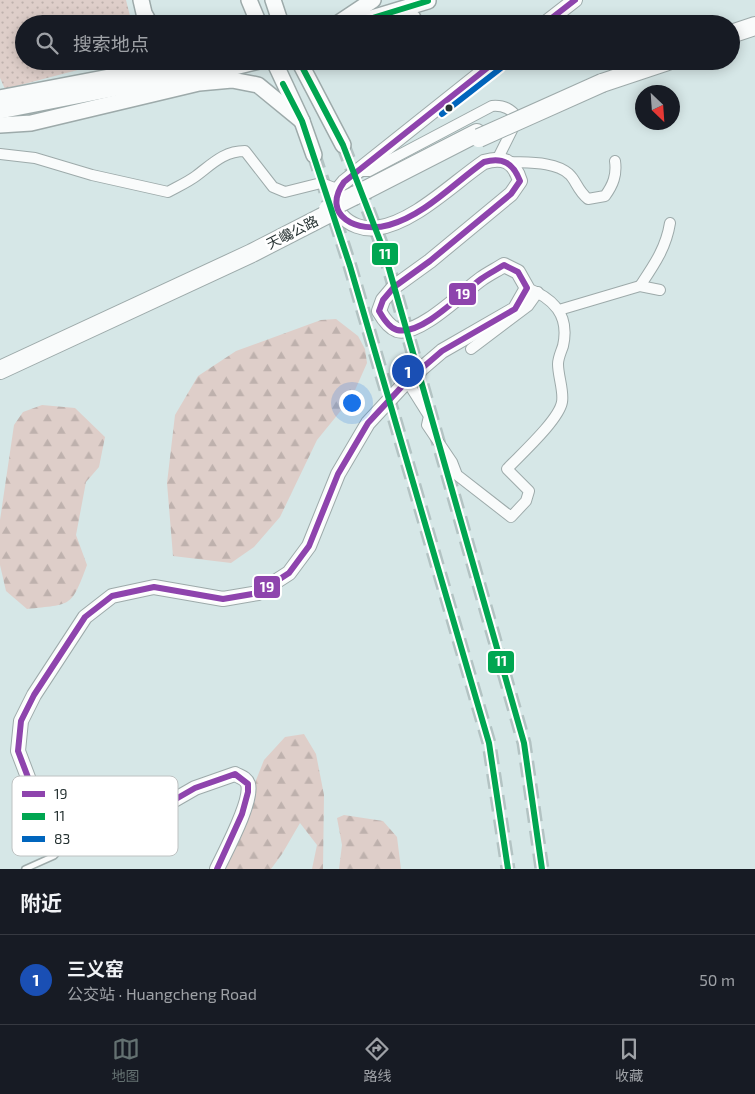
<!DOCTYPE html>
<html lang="zh">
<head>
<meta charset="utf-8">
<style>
  :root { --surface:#171b24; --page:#20242c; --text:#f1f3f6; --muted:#9ea1a6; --line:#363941; --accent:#647171 }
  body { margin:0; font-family:"Exo 2","Noto Sans SC",sans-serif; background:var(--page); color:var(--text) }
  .compass { position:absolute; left:635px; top:85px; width:45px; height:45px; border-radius:50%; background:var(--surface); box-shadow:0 2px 12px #0003; rotate:155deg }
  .you { position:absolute; left:351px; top:402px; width:18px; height:18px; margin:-12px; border:4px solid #fff; border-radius:50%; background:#1a73e8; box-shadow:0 0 0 8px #1a73e833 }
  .badge { display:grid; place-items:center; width:32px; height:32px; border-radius:50%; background:var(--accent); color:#fff; font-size:16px; font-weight:700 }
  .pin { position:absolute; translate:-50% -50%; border:2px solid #fff; box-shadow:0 1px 5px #0006 }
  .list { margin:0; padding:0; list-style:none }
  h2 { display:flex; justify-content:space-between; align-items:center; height:65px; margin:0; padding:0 20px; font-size:21px }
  h2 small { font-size:16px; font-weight:400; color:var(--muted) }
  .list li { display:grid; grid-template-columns:32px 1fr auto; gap:15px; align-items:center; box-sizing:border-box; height:90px; padding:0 20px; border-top:1px solid var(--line) }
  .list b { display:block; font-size:19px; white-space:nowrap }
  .list p { margin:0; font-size:16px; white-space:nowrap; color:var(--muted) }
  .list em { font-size:16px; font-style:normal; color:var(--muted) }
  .icon { flex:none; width:28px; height:28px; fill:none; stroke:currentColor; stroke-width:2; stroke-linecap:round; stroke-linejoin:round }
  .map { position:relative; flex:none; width:755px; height:869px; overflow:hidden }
  .search { position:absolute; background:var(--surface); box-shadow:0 2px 12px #0003; left:15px; right:15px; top:15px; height:55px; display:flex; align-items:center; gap:12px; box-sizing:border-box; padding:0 18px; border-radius:28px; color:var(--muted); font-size:19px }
  .sheet { height:155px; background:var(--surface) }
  nav { display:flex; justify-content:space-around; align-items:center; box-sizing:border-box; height:70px; border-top:1px solid var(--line); background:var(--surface); font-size:14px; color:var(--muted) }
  nav a { display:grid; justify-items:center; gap:2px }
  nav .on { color:var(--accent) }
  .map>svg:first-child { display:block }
  .forest { fill:url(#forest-firs) }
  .park { fill:url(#park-dots) }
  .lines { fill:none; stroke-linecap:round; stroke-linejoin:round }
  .primary-tunnel { stroke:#b3c3c3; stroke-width:15; stroke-dasharray:15 8; stroke-linecap:butt }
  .lane-casing { stroke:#9daaaa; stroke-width:8 }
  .street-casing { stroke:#9daaaa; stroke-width:12 }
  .secondary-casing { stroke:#9daaaa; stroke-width:16 }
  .primary-casing { stroke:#9daaaa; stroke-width:18 }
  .highway-casing { stroke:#9daaaa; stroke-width:20 }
  .lane { stroke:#f9fbfb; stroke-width:5 }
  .street { stroke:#f9fbfb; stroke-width:10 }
  .secondary { stroke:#f9fbfb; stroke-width:14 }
  .primary { stroke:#f9fbfb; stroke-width:15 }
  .highway { stroke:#f9fbfb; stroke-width:18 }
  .highway-bridge-casing { stroke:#9daaaa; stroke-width:20; stroke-linecap:butt }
  .highway-bridge { stroke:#f9fbfb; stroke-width:18 }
  .bus-1-casing { stroke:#fff; stroke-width:10 }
  .bus-2-casing { stroke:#fff; stroke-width:10 }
  .bus-3-casing { stroke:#fff; stroke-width:10 }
  .bus-1 { stroke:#8e44ad; stroke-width:6 }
  .bus-2 { stroke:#00a651; stroke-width:6 }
  .bus-3 { stroke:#0065bd; stroke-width:6 }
  .bus-dot { fill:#263232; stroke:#fff; stroke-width:2 }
  .labels { text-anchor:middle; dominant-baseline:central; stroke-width:5; stroke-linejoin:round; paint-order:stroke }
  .street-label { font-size:14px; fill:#263232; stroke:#fff }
  .key { fill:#fff; stroke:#bec2c2; stroke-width:1 }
  .key-label { font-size:14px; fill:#263232 }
  .line-badge { stroke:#fff; stroke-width:2 }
  .badge-label { font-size:14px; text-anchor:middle; font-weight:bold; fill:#fff }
</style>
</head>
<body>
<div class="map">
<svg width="755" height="869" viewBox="0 0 755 869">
  <defs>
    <pattern id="forest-firs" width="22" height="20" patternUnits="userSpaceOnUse" patternTransform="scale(1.25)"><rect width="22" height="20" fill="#decec9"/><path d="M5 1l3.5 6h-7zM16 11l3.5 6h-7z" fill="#beb1ad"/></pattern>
    <pattern id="park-dots" width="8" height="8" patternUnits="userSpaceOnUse" patternTransform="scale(1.25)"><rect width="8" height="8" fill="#decec9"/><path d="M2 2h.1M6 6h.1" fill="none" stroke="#beb1ad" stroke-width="1.8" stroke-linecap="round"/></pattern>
  </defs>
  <rect width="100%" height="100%" fill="#d6e7e7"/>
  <g class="forest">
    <polygon points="336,319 358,336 365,349 367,363 352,397 317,440 280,517 254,547 231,563 173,556 167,483 175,415 198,376 236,351 321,320"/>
    <path d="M 42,405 L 75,408 L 105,437 L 99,467 L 86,482 L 76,535 L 87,565 C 71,608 72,604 27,609 L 6,591 L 0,565 L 0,520 L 14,425 L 23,412 Z"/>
    <polygon points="304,734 316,754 324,795 323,869 312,869 317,845 300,823 282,854 271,869 221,869 264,760 285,737"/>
    <polygon points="344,815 383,821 397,837 401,869 339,869 342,845 337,818"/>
  </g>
  <polygon class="park" points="0,0 126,0 132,24 24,24 24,61 112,61 5,89 0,78"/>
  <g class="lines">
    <g class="primary-tunnel">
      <polyline points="343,145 384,251 524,743 542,869"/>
      <polyline points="314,155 350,266 489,743 508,869"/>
    </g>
    <g class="lane-casing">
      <polyline id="lane" points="25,869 54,856 69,840"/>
    </g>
    <g class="street-casing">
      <g id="street">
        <path d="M 0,154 L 35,158 L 92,175 L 168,192 C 177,187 188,182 196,176 C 212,164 224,151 245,151 L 273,187 L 285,192 L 321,183 L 337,189"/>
        <path d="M 510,162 C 527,163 555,161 569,174 C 576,180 577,190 588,199 L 605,196 C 613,185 617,175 615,161"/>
        <path d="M 359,171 L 369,171 L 492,106 C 504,105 511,109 518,118 L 498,158"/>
        <path d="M 640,286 C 654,265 666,248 670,223"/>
        <polyline points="559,310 640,286 660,290"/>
        <polyline points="471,349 528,306 538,292"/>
        <path d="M 407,381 L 429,416 L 427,425 L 452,462 L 457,475 L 511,517 L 526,501 L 529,491 L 507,469 C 520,455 559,420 562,402 C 564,391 558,376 558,364 C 558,358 561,352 563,346 C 570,315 553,298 527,288"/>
      </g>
    </g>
    <g class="secondary-casing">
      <g id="secondary">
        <polyline points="544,24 575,0"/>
        <path d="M 217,869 C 225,852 253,801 248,784 C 246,778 240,777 235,774 L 195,788 L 101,842 L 69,839 L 57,830 L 41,808 L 29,780 L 18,751 L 21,721 L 34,695 L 85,617 L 112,596 L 154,587 L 223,599 L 258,593 L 289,573 L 309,546 L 338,474 L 368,423 L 407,381 L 442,351 L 515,309 L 527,288 L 518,272 L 504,265 C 496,270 488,274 481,279 C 464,291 418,337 397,330 C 389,327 383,318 379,311 L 383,300 L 394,287 L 430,261 L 511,194 L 520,181 C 514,161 503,156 484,162 C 453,183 414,223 376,228 C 350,232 321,206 344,182 L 496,61"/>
      </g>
    </g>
    <g class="primary-casing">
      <g id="primary">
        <polyline points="141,0 144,13 150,24"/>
        <polyline points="249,0 259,24"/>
        <polyline points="273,0 281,24"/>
        <polyline points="337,24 373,0"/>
        <polyline points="352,24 428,1"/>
        <polyline points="395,24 413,18"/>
        <polyline points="274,61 302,121 314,155"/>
        <polyline points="299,61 343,145"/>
        <polyline points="0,98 193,61"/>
        <polyline points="0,111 158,80 210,73 259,61"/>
        <polyline points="0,125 31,123 199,83 232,80 258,85 302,121"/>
      </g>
    </g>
    <g class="highway-casing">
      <g id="highway">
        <polyline points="731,34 755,26"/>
        <polyline points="602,83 668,61"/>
        <polyline points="354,196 477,133"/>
        <polyline points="0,370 252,253 330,213"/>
      </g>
    </g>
    <use href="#lane" class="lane"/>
    <use href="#street" class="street"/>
    <use href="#secondary" class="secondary"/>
    <use href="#primary" class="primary"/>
    <use href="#highway" class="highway"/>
    <g class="highway-bridge-casing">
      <g id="highway-bridge">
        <polyline points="479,138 602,83"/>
        <polyline points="328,209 354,196"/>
      </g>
    </g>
    <use href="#highway-bridge" class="highway-bridge"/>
    <g class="bus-1-casing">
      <g id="bus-1">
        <polyline points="544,24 575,0"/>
        <path d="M 217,869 L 242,814 L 248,792 L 248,784 L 235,774 L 195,788 L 101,842 L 69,839 L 57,830 L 41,808 L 29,780 L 18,751 L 21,721 L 34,695 L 85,617 L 112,596 L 154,587 L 223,599 L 258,593 L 289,573 L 309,546 L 338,474 L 368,423 L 407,381 L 442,351 L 515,309 L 527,288 L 518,272 L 504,265 C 496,270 488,274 481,279 C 462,293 422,336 397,330 C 389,328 383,318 379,311 L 383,300 L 394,287 L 430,261 L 511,194 L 520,181 C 513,163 503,157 484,162 C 454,183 425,215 389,225 C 358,234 320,216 344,182 L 496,61"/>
      </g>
    </g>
    <g class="bus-2-casing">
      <g id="bus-2">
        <polyline points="353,24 428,1"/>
        <polyline points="299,61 343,145 384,251 524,743 542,869"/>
        <polyline points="283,84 302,121 350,266 489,743 508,869"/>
      </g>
    </g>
    <g class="bus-3-casing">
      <polyline id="bus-3" points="442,114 501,68"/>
    </g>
    <use href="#bus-1" class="bus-1"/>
    <use href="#bus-2" class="bus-2"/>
    <use href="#bus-3" class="bus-3"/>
  </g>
  <circle class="bus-dot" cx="449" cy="108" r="4.5"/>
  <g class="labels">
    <g class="street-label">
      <text transform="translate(292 232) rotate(-27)">天巉公路</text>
    </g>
  </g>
  <rect x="12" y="776" width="166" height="80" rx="8" class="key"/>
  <rect x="22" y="791" width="23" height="6" fill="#8e44ad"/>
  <rect x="22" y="813" width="23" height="7" fill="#00a651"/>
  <rect x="22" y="836" width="23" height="6" fill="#0065bd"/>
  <g class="key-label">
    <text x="54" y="799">19</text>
    <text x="54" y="821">11</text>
    <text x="54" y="844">83</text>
  </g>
  <g class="line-badge">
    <rect x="371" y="242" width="28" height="24" rx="5" fill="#00a651"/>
    <rect x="448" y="282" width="29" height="24" rx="5" fill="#8e44ad"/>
    <rect x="253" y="575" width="28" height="24" rx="5" fill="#8e44ad"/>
    <rect x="487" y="650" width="28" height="24" rx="5" fill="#00a651"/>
  </g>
  <g class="badge-label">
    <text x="385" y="259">11</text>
    <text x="463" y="299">19</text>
    <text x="267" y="592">19</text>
    <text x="501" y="666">11</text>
  </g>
</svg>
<svg class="compass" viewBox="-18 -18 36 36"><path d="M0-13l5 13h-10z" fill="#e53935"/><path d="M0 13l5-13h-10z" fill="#9ea1a6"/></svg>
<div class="you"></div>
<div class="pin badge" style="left:408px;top:371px;background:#1a4fb4">1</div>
<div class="search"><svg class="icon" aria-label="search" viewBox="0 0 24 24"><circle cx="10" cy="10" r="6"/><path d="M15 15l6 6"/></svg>搜索地点</div>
</div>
<section class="sheet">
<h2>附近<small></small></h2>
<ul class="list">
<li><span class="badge" style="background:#1a4fb4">1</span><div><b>三义窑</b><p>公交站 · Huangcheng Road</p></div><em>50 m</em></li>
</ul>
</section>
<nav>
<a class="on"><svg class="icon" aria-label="map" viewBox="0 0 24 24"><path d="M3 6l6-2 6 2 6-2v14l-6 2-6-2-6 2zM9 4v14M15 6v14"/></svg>地图</a>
<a><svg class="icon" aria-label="directions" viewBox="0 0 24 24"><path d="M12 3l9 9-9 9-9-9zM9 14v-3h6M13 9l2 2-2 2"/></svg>路线</a>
<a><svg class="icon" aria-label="saved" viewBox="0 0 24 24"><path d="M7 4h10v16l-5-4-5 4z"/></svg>收藏</a>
</nav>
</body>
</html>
